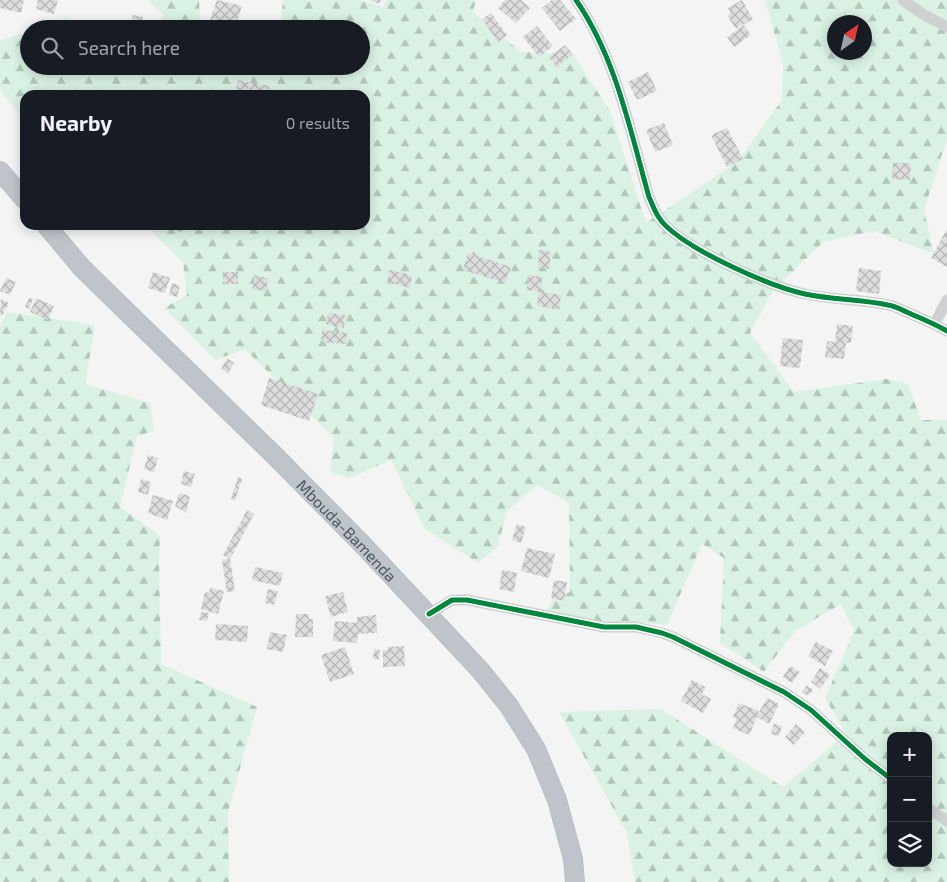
<!DOCTYPE html>
<html lang="en">
<head>
<meta charset="utf-8">
<style>
  :root { --surface:#171b24; --page:#242831; --text:#f1f3f6; --muted:#9ea1a6; --line:#363941 }
  body { margin:0; font-family:"Exo 2",sans-serif; background:var(--page); color:var(--text) }
  .controls { position:absolute; right:15px; bottom:15px; display:grid; overflow:hidden; border-radius:10px; box-shadow:0 2px 12px #0003 }
  .controls button { width:45px; height:45px; display:grid; place-items:center; padding:0; border:0; border-bottom:1px solid var(--line); background:var(--surface); color:var(--text); font:25px sans-serif }
  .compass { position:absolute; left:827px; top:15px; width:45px; height:45px; border-radius:50%; background:var(--surface); box-shadow:0 2px 12px #0003; rotate:34deg }
  .list { margin:0; padding:0; list-style:none }
  h2 { display:flex; justify-content:space-between; align-items:center; height:65px; margin:0; padding:0 20px; font-size:21px }
  h2 small { font-size:16px; font-weight:400; color:var(--muted) }
  .icon { flex:none; width:28px; height:28px; fill:none; stroke:currentColor; stroke-width:2; stroke-linecap:round; stroke-linejoin:round }
  .map { position:relative; flex:none; width:947px; height:882px; overflow:hidden }
  .search { position:absolute; background:var(--surface); box-shadow:0 2px 12px #0003; left:20px; top:20px; width:350px; height:55px; display:flex; align-items:center; gap:12px; box-sizing:border-box; padding:0 18px; border-radius:28px; color:var(--muted); font-size:19px }
  .panel { position:absolute; background:var(--surface); box-shadow:0 2px 12px #0003; left:20px; top:90px; width:350px; height:140px; border-radius:15px }
  .map>svg:first-child { display:block }
  .forest { fill:url(#forest-firs); fill-rule:evenodd }
  .building { fill:url(#building-cross-hatch) }
  .lines { fill:none; stroke-linecap:round; stroke-linejoin:round }
  .highway-casing { stroke:#b9bec3; stroke-width:20 }
  .minor { stroke:#ced0d2; stroke-width:11 }
  .highway { stroke:#bec4c9; stroke-width:18 }
  .cycleway-casing { stroke:#fff; stroke-width:8 }
  .cycleway { stroke:#00873e; stroke-width:5 }
  .labels { text-anchor:middle; dominant-baseline:central; stroke-width:4.5; stroke-linejoin:round; paint-order:stroke }
  .street-label { font-size:16px; fill:#4a5661; stroke:#fff }
</style>
</head>
<body>
<div class="map">
<svg width="947" height="882" viewBox="0 0 947 882">
  <defs>
    <pattern id="forest-firs" width="22" height="20" patternUnits="userSpaceOnUse" patternTransform="scale(1.25)"><rect width="22" height="20" fill="#d9f2e3"/><path d="M5 1l3.5 6h-7zM16 11l3.5 6h-7z" fill="#b2c7bb"/></pattern>
    <pattern id="building-cross-hatch" width="8" height="8" patternUnits="userSpaceOnUse" patternTransform="scale(1.25)"><rect width="8" height="8" fill="#ddddde"/><path d="M0 0l8 8M0 8l8-8" fill="none" stroke="#b5b6b7"/></pattern>
  </defs>
  <rect width="100%" height="100%" fill="#f4f4f4"/>
  <g class="forest">
    <polygon points="148,0 199,0 200,19 234,29 155,29 164,15"/>
    <path d="M 283,0 L 360,0 L 383,7 L 387,0 L 476,0 L 473,12 L 521,52 L 573,54 L 610,111 L 646,223 L 737,162 L 782,100 L 783,64 L 765,0 L 947,0 L 947,139 L 924,210 L 934,254 L 874,231 L 823,242 L 772,292 L 750,333 L 794,392 L 886,379 L 908,384 L 921,420 L 947,420 L 947,882 L 635,882 L 627,833 L 559,712 L 661,709 L 783,787 L 846,734 L 825,698 L 854,631 L 841,604 L 795,631 L 764,672 L 720,643 L 724,558 L 702,544 L 667,625 L 626,621 L 598,622 L 547,610 L 555,596 L 570,592 L 569,503 L 537,485 L 507,511 L 498,546 L 478,563 L 425,529 L 391,460 L 350,478 L 330,472 L 334,438 L 245,349 L 215,360 L 164,308 L 187,295 L 183,262 L 145,225 L 365,225 L 365,95 L 25,95 L 25,121 L 0,90 L 0,41 L 29,31 L 29,66 L 361,66 L 361,29 L 280,29 ZM 834,22 L 864,22 L 864,52 L 834,52 ZM 891,736 L 928,736 L 928,863 L 891,863 Z"/>
    <polygon points="67,18 82,29 36,29"/>
    <polygon points="7,312 95,325 85,384 150,403 154,431 137,436 120,507 160,536 159,563 161,664 257,707 228,812 229,882 0,882 0,688 2,687 0,686 0,327"/>
  </g>
  <g class="building">
    <polygon points="0,0 24,0 21,13 0,8"/>
    <polygon points="38,0 58,0 54,14 36,9"/>
    <polygon points="217,0 242,6 235,28 217,22 216,26 211,24 212,21 210,20"/>
    <polygon points="370,0 381,0 379,4"/>
    <polygon points="505,0 521,0 530,8 516,23 498,8"/>
    <polygon points="552,0 560,0 576,19 560,31 542,8"/>
    <polygon points="742,0 753,19 736,29 727,15 731,13 728,8"/>
    <polygon points="491,13 507,35 498,42 482,19"/>
    <polygon points="133,15 143,17 140,29 131,29"/>
    <polygon points="744,25 751,35 734,47 727,37"/>
    <polygon points="537,26 553,46 539,57 523,37"/>
    <polygon points="565,45 573,54 557,67 549,57"/>
    <polygon points="241,66 250,66 248,71 240,68"/>
    <polygon points="648,72 657,91 637,100 628,82"/>
    <polygon points="238,80 250,83 247,95 235,95"/>
    <polygon points="250,83 270,86 268,95 249,95"/>
    <polygon points="664,123 673,145 655,152 646,130"/>
    <polygon points="727,128 743,159 727,167 711,135"/>
    <polygon points="893,163 911,163 910,180 892,179"/>
    <polygon points="164,225 183,225 182,232 163,228"/>
    <polygon points="947,229 947,267 931,258"/>
    <polygon points="539,250 551,252 549,269 538,268"/>
    <polygon points="468,253 511,267 505,283 463,270"/>
    <polygon points="859,268 881,271 879,294 856,291"/>
    <polygon points="389,270 412,275 410,288 387,282"/>
    <polygon points="153,272 170,278 165,293 148,288"/>
    <rect x="223" y="272" width="15" height="12"/>
    <polygon points="255,275 268,278 266,291 252,289"/>
    <polygon points="528,275 542,277 541,292 539,292 561,295 559,309 537,306 539,292 527,290"/>
    <polygon points="6,278 16,282 10,295 0,291"/>
    <polygon points="172,283 180,286 177,297 169,295"/>
    <polygon points="29,298 33,299 29,309 25,307"/>
    <polygon points="36,298 54,306 48,320 30,312"/>
    <polygon points="1,299 9,303 2,316 0,314"/>
    <polygon points="328,313 345,315 344,328 326,325"/>
    <polygon points="837,324 853,326 851,343 846,343 844,359 825,357 827,341 835,342"/>
    <polygon points="322,330 347,333 346,344 321,342"/>
    <polygon points="783,338 803,340 800,368 780,366"/>
    <polygon points="227,358 234,363 228,373 221,369"/>
    <polygon points="269,378 318,394 309,421 261,405"/>
    <polygon points="148,455 158,458 154,472 144,469"/>
    <polygon points="184,471 195,474 191,487 181,484"/>
    <polygon points="238,477 242,479 235,501 231,499"/>
    <polygon points="141,479 151,482 148,495 138,492"/>
    <polygon points="179,493 190,496 186,513 175,506"/>
    <polygon points="153,495 173,501 167,520 148,513"/>
    <polygon points="247,510 254,514 230,559 235,591 227,592 222,560 230,558 223,555"/>
    <polygon points="517,524 526,527 521,543 512,540"/>
    <polygon points="527,548 555,554 549,578 521,571"/>
    <polygon points="255,567 283,573 280,586 252,580"/>
    <polygon points="502,570 517,573 514,592 499,589"/>
    <polygon points="554,580 567,582 564,601 551,598"/>
    <polygon points="210,588 224,591 218,614 201,609 205,592 209,593"/>
    <polygon points="268,589 278,591 274,605 265,603"/>
    <polygon points="343,592 348,612 331,617 325,596"/>
    <polygon points="201,612 209,613 207,621 199,620"/>
    <polygon points="296,614 309,614 309,619 313,619 313,637 295,637"/>
    <polygon points="376,615 377,633 358,634 357,643 333,641 335,621 357,623 357,617"/>
    <polygon points="216,624 248,626 247,642 215,640"/>
    <polygon points="270,632 287,635 283,652 267,649"/>
    <polygon points="816,642 833,651 825,666 808,656"/>
    <polygon points="404,646 405,666 383,667 383,650 388,650 388,647"/>
    <polygon points="345,647 354,674 330,682 321,655"/>
    <polygon points="374,649 380,650 379,660 373,659"/>
    <polygon points="790,666 800,672 792,683 783,677"/>
    <polygon points="820,668 830,675 820,689 811,682"/>
    <polygon points="692,680 706,687 702,694 711,699 703,713 681,701"/>
    <polygon points="806,685 813,690 808,696 802,692"/>
    <polygon points="767,698 779,704 769,724 757,717 749,735 733,728 737,719 733,717 739,703 759,711 757,716"/>
    <polygon points="774,724 782,726 779,736 771,734"/>
    <polygon points="796,724 805,732 794,745 785,737"/>
  </g>
  <g class="lines">
    <g class="highway-casing">
      <g id="highway">
        <polyline points="0,171 25,200"/>
        <path id="s1" d="M 46,225 L 82,268 L 276,457 L 363,545 L 480,670 L 509,706 L 536,749 L 557,800 L 573,859 L 575,882"/>
      </g>
    </g>
    <g class="minor">
      <path d="M 576,0 C 616,58 630,130 649,197 C 654,208 657,218 666,226 C 693,252 769,286 805,294 C 833,300 861,299 888,305 C 895,306 902,310 909,313 C 922,319 935,324 947,331"/>
      <polyline points="903,0 921,13 947,27"/>
      <polyline points="935,323 947,300"/>
      <polyline points="429,614 452,600 467,600 604,627 636,627 662,633 673,637 784,692 811,710 865,759 891,779"/>
      <polyline points="928,808 947,821"/>
    </g>
    <use href="#highway" class="highway"/>
    <g class="cycleway-casing">
      <g id="cycleway">
        <path d="M 576,0 C 616,58 630,130 649,197 C 654,208 657,218 666,226 C 693,252 769,286 805,294 C 833,300 861,299 888,305 C 895,306 902,310 909,313 C 922,319 935,324 947,331"/>
        <polyline points="429,614 452,600 467,600 604,627 636,627 662,633 673,637 784,692 811,710 865,759 891,779"/>
      </g>
    </g>
    <use href="#cycleway" class="cycleway"/>
  </g>
  <g class="labels">
    <g class="street-label">
      <text stroke="none"><textPath href="#s1" startOffset="429">Mbouda-Bamenda</textPath></text>
    </g>
  </g>
</svg>
<div class="controls">
<button>+</button>
<button>−</button>
<button><svg class="icon" aria-label="layers" viewBox="0 0 24 24"><path d="M12 4l9 5-9 5-9-5zM3 14l9 5 9-5"/></svg></button>
</div>
<svg class="compass" viewBox="-18 -18 36 36"><path d="M0-13l5 13h-10z" fill="#e53935"/><path d="M0 13l5-13h-10z" fill="#9ea1a6"/></svg>
<div class="search"><svg class="icon" aria-label="search" viewBox="0 0 24 24"><circle cx="10" cy="10" r="6"/><path d="M15 15l6 6"/></svg>Search here</div>
<section class="panel">
<h2>Nearby<small>0 results</small></h2>
<ul class="list">
</ul>
</section>
</div>
</body>
</html>
